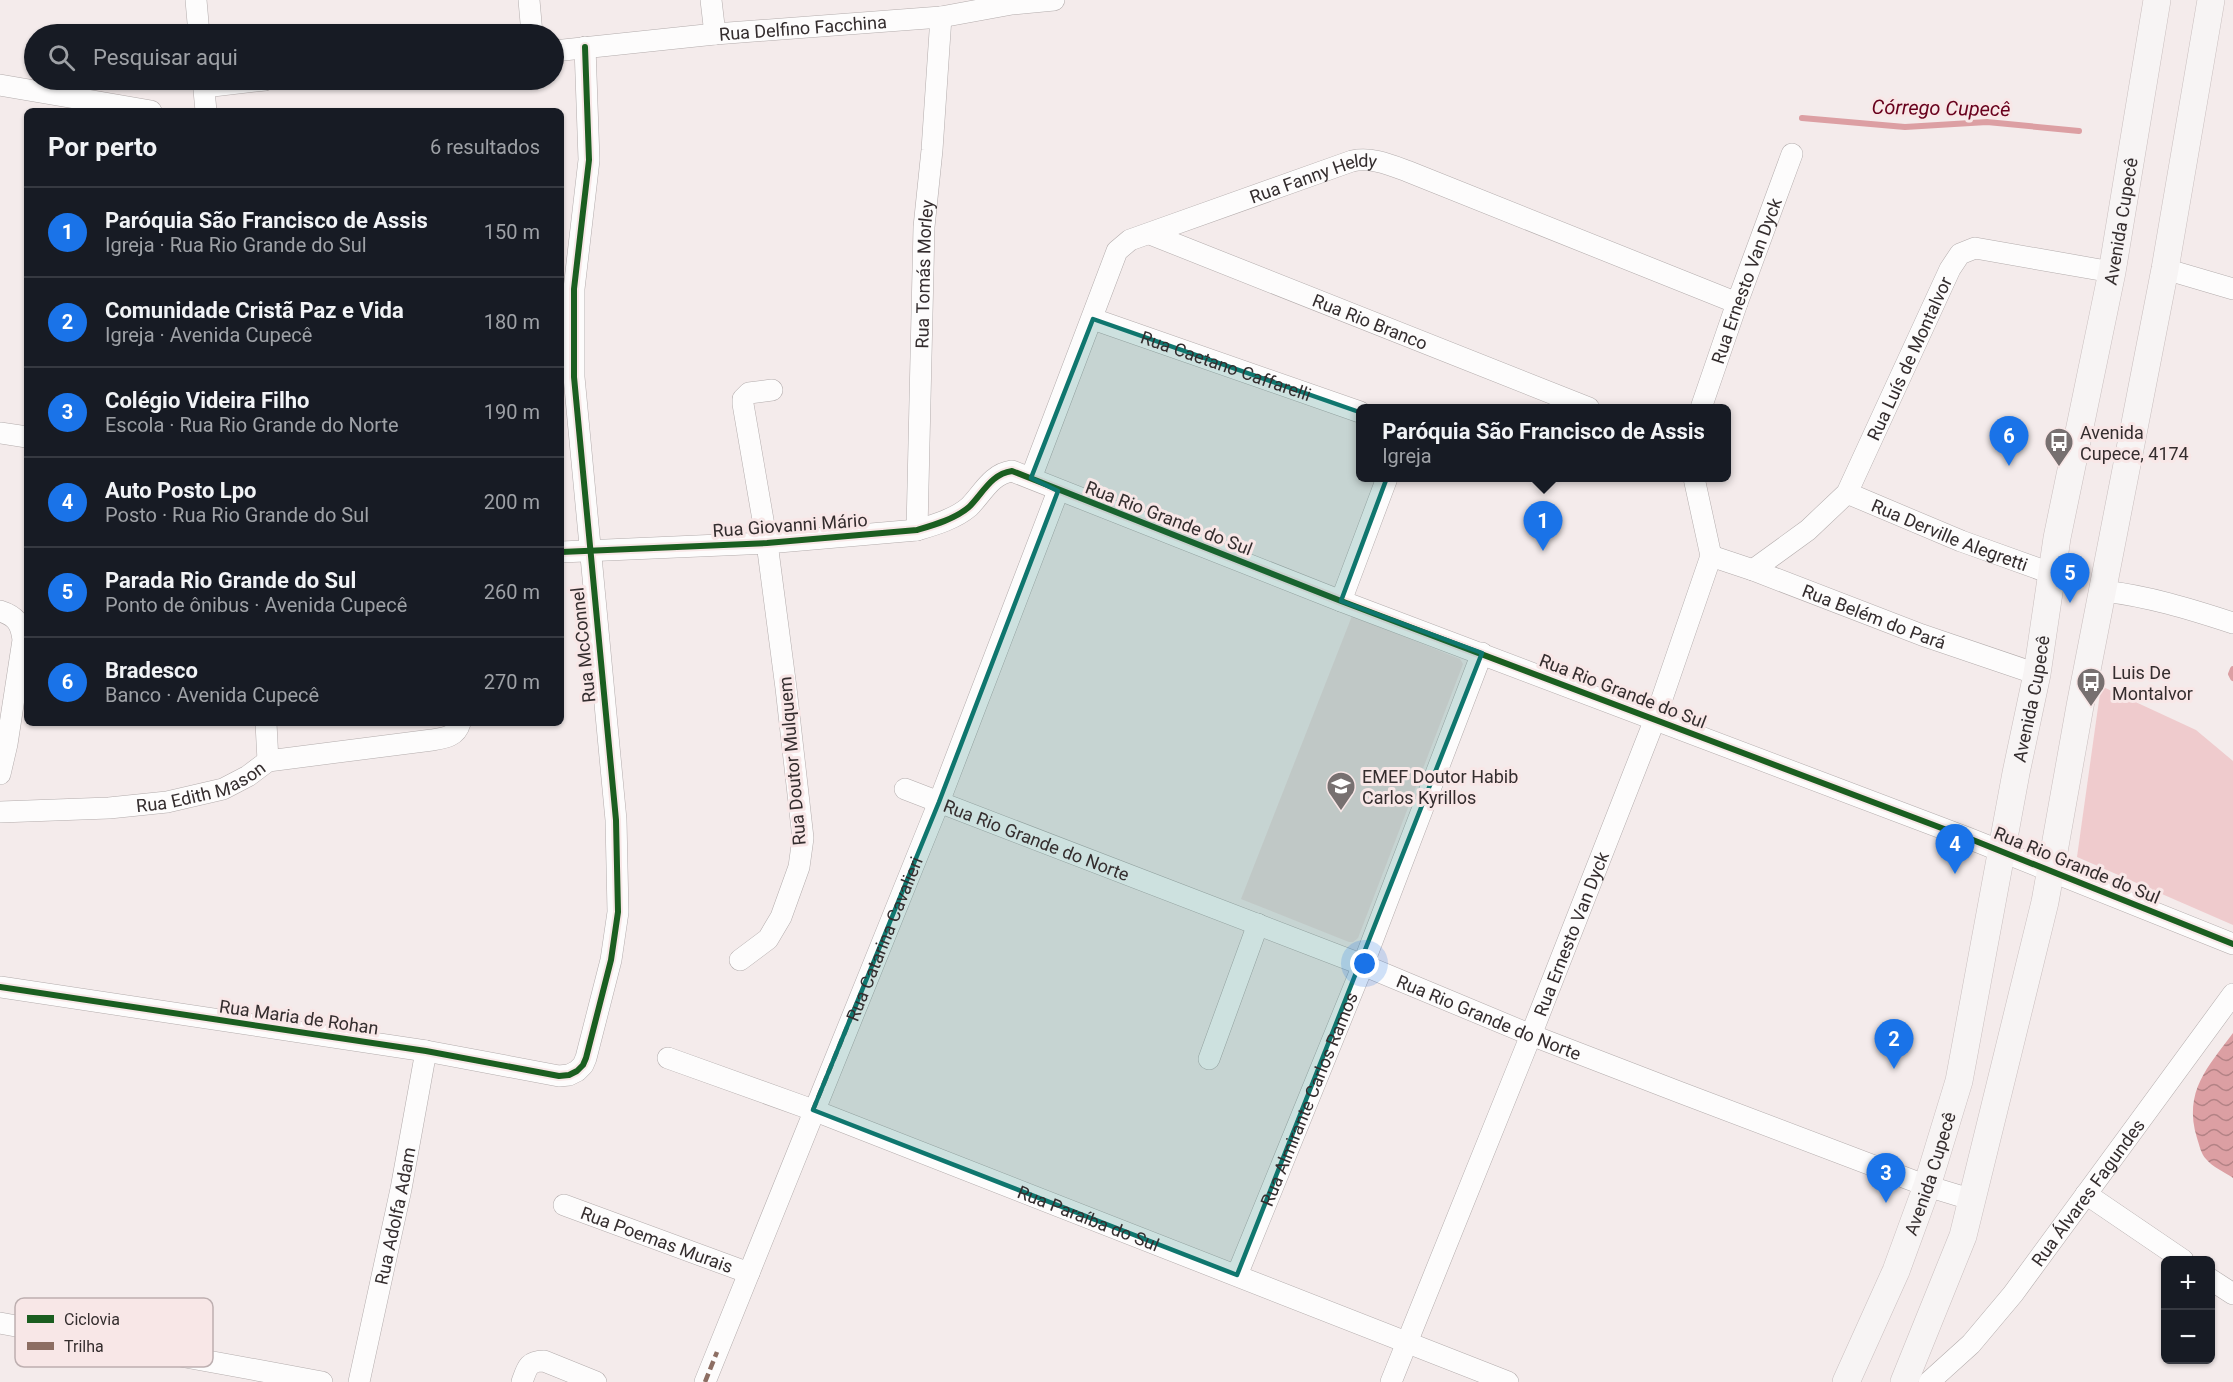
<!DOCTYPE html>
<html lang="pt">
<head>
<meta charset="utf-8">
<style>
  :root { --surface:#171b24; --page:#20242c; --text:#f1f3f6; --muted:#9ea1a6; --line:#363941; --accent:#1a73e8 }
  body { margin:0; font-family:Roboto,sans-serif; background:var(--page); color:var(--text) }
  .controls { position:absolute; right:18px; bottom:18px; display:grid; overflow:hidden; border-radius:9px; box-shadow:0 2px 4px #0004 }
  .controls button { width:54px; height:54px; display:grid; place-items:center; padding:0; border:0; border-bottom:2px solid var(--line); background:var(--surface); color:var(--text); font:30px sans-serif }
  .you { position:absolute; left:1365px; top:964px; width:21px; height:21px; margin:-15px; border:4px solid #fff; border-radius:50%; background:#1a73e8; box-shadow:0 0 0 9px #1a73e833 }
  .badge { display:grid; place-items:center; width:39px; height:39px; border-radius:50%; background:var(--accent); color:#fff; font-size:20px; font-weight:700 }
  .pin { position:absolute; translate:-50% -50px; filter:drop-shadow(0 2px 3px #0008) }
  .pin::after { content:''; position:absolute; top:32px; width:21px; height:18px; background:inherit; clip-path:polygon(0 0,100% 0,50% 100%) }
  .popup { position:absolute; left:1356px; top:404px; width:375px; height:78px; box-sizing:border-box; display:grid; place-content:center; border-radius:9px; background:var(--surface); filter:drop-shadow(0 2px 4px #0005); font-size:20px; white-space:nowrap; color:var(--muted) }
  .popup b { font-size:22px; color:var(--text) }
  .popup::after { content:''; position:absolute; left:50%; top:100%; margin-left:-12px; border:12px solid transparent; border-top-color:var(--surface) }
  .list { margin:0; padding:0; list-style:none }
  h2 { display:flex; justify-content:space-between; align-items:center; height:78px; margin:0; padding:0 24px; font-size:26px }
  h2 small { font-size:20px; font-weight:400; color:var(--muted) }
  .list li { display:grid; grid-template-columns:39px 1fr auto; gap:18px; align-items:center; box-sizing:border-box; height:90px; padding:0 24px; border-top:2px solid var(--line) }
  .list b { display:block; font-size:22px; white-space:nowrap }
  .list p { margin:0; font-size:20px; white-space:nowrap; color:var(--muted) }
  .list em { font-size:20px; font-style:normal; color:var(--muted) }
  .icon { flex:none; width:33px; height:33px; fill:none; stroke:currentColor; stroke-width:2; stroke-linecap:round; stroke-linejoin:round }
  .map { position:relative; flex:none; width:2233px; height:1382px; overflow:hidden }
  .search { position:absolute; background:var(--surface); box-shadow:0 2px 4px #0004; left:24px; top:24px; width:540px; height:66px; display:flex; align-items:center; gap:15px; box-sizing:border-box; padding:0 21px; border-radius:33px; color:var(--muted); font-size:22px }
  .panel { position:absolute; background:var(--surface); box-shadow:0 2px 4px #0004; left:24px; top:108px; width:540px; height:618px; border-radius:9px }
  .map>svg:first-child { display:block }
  .built { fill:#eddcdc }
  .green { fill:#efcbcd }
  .water { fill:url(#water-waves) }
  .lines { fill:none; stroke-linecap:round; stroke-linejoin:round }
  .stream { stroke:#dc9fa3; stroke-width:6 }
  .minor-casing { stroke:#b3acac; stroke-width:22 }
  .major-casing { stroke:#c9bebe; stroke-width:28 }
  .minor { stroke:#fdfcfc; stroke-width:21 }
  .major { stroke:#f7f4f4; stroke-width:27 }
  .quiet { stroke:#8d6e63; stroke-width:4.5; stroke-dasharray:9 4.5; stroke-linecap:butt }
  .cycleway-casing { stroke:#f8e7e7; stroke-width:10 }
  .cycleway { stroke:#1b5e20; stroke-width:6 }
  .marked { fill:#0f766e; fill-opacity:0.2; stroke:#0f766e; stroke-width:4.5; stroke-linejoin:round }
  .labels { text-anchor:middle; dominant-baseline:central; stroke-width:6; stroke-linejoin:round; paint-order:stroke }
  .street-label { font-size:18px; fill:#342d2e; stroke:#f8e7e7 }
  .poi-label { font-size:18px; fill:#342d2e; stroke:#f8e7e7; text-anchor:start }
  .water-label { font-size:20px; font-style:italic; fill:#68001c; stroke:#f8e7e7 }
  .key { fill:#f8e7e7; stroke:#bdafb0; stroke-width:1.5 }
  .key-label { font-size:16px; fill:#342d2e }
</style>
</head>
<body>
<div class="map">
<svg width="2233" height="1382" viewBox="0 0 2233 1382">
  <defs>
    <pattern id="water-waves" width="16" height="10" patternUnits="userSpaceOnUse" patternTransform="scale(1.5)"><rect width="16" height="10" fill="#dc9fa3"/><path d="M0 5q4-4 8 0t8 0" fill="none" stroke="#b38285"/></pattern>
  </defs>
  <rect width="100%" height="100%" fill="#f4ebeb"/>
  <polygon class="built" points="1352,616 1460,659 1463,664 1358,938 1353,942 1349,942 1241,899"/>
  <polygon class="green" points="2101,686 2196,730 2233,761 2233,925 2077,857"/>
  <path class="water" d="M 2233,1033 L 2233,1178 C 2225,1172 2212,1167 2206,1159 C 2201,1154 2199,1144 2197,1138 C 2183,1091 2208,1067 2233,1033 Z"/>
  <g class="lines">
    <g class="stream">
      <polyline points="1802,118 1905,127 1987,122 2079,131"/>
      <polyline points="2233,669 2231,674 2233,678"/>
    </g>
    <g class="minor-casing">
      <g id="minor">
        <polyline points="196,0 199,34"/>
        <polyline points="529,0 532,34"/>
        <polyline points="711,0 715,34"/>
        <path id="s1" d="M 554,51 L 715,34 L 941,17 L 1012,4 L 1054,0"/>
        <polyline points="203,80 206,111"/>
        <polyline points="0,85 151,111"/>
        <polyline points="204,87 265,80"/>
        <path id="s2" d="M 1150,234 L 1589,408"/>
        <polyline points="2165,269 2233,289"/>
        <path id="s3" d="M 1093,319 L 1360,412"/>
        <path id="s4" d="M 1701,408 L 1737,303 L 1792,154"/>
        <polyline points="0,433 27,437"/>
        <path id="s5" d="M 1031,478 L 1117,251 L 1130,240 L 1352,161 C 1371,157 1388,164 1407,171 L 1737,303"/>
        <path id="s6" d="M 1847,493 L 1961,541 L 2053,574"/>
        <path id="s7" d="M 917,530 L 924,227 L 932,150 L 941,17"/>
        <path d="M 561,552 L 767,543 L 917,530 C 934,525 955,519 969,507 C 983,493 991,474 1012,471 L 1341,601 L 1968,838 L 2233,944"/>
        <path id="s8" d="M 1711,556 L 1753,570 L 1922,635 L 2037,674"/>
        <path id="s9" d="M 1753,570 L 1808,530 L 1847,493 L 1950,269 L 1960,254 L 1975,248 L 2112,272"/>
        <path d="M 2103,591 C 2148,596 2190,609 2233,623"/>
        <polyline points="1341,601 1387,478"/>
        <path d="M 0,611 C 16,616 21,623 23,640 L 7,744 L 0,774"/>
        <polyline points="266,723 268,761"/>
        <path id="s10" d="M 905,789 L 1363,965 L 1531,1035 L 1679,1092 L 1927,1186 L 1973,1200"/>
        <path id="s11" d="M 0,812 L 109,808 L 167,802 L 223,789 L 248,776 L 268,761 L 432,740 C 444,738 456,737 460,723"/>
        <polyline points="740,960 768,939 781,917 799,867 803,838 786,688 767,543 743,404 743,399 749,393 772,390"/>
        <polyline points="0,987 426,1051 559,1076 569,1075 577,1071 583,1065 586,1058 611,960 618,912 616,820 574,377 574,289 589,160 585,47"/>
        <path id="s12" d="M 668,1058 L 813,1110 L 1508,1382"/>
        <polyline points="1209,1059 1258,924"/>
        <polyline points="2086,1194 2183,1260"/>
        <path id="s13" d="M 564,1205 L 749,1273"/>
        <path id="s14" d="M 1237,1275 L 1363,965 L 1482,653"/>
        <polyline points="2210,1279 2233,1294"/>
        <polyline points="0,1323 322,1382"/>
        <path id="s15" d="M 359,1382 L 401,1189 L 426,1051"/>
        <path d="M 522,1382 C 527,1368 528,1361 544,1361 L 596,1382"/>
        <path id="s16" d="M 705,1382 L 939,802 L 1058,491"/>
        <path id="s17" d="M 1391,1382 L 1531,1035 L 1655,719 L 1711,556 L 1694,478"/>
        <path id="s18" d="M 1929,1382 L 1971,1344 L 2013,1294 L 2233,994"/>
      </g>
    </g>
    <g class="major-casing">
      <g id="major">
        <path id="s19" d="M 1846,1382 L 1896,1271 L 1927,1186 L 1959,1081 L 2016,773 L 2037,674 L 2057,538 L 2112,272 L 2157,0"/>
        <polyline points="1904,1382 1963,1236 2045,902 2080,706 2165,269 2211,0"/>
      </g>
    </g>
    <use href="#minor" class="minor"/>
    <use href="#major" class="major"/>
    <g class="quiet">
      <polyline points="813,1110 861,993"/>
      <polyline points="705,1382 717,1352"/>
    </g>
    <g class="cycleway-casing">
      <g id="cycleway">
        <path d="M 561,552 L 767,543 L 917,530 C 934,525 955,519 969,507 C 983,493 991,474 1012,471 L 1341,601 L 1968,838 L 2233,944"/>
        <polyline points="0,987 426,1051 559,1076 569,1075 577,1071 583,1065 586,1058 611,960 618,912 616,820 574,377 574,289 589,160 585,47"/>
      </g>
    </g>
    <use href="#cycleway" class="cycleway"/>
  </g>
  <path class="marked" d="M 1093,319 L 1385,421 L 1397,434 L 1398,448 L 1341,601 L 1482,653 L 1237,1275 L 813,1110 L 939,802 L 1058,491 L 1031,478 Z"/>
  <defs>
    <g id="bus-pin" transform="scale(1.5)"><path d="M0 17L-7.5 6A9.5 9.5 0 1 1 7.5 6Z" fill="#777070" stroke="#f8e7e7"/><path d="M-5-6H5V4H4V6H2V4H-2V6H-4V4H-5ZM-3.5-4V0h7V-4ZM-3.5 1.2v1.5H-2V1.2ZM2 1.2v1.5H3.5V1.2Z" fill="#fff"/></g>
    <g id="school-pin" transform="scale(1.5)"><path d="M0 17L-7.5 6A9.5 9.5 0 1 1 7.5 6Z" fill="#777070" stroke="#f8e7e7"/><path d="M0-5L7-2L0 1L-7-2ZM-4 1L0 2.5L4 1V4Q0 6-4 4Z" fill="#fff"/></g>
  </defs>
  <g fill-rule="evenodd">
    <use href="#bus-pin" x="2059" y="442"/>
    <use href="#bus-pin" x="2091" y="682"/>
    <use href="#school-pin" x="1341" y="786"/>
  </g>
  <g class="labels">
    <g class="street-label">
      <text stroke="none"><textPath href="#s1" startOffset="250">Rua Delfino Facchina</textPath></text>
      <text stroke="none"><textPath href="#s5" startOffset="454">Rua Fanny Heldy</textPath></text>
      <text stroke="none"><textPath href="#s19" startOffset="1197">Avenida Cupecê</textPath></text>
      <text stroke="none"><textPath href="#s7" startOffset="256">Rua Tomás Morley</textPath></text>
      <text stroke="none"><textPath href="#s4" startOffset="135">Rua Ernesto Van Dyck</textPath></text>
      <text stroke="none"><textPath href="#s2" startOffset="237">Rua Rio Branco</textPath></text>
      <text stroke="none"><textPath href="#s9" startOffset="270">Rua Luís de Montalvor</textPath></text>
      <text stroke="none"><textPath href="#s3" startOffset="141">Rua Caetano Caffarelli</textPath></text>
      <text transform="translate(1169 518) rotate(21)">Rua Rio Grande do Sul</text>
      <text transform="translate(790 525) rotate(-4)">Rua Giovanni Mário</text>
      <text stroke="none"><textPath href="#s6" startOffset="111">Rua Derville Alegretti</textPath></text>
      <text stroke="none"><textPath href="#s8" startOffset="174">Rua Belém do Pará</textPath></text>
      <text transform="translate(583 645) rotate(-96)">Rua McConnel</text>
      <text transform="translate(1623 691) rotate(21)">Rua Rio Grande do Sul</text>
      <text stroke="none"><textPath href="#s19" startOffset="711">Avenida Cupecê</textPath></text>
      <text transform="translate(792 761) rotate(-95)">Rua Doutor Mulquem</text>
      <text stroke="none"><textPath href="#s11" startOffset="204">Rua Edith Mason</textPath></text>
      <text stroke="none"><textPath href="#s10" startOffset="141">Rua Rio Grande do Norte</textPath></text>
      <text transform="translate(2077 865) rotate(22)">Rua Rio Grande do Sul</text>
      <text stroke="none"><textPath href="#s17" startOffset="483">Rua Ernesto Van Dyck</textPath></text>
      <text stroke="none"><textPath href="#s16" startOffset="478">Rua Catarina Cavalieri</textPath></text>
      <text stroke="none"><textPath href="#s10" startOffset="627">Rua Rio Grande do Norte</textPath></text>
      <text transform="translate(299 1017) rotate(8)">Rua Maria de Rohan</text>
      <text stroke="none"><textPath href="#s14" startOffset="190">Rua Almirante Carlos Ramos</textPath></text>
      <text stroke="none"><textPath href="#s19" startOffset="225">Avenida Cupecê</textPath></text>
      <text stroke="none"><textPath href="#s18" startOffset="248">Rua Álvares Fagundes</textPath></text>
      <text stroke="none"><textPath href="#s15" startOffset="170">Rua Adolfa Adam</textPath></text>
      <text stroke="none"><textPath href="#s12" startOffset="450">Rua Paraíba do Sul</textPath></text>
      <text stroke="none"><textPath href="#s13" startOffset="99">Rua Poemas Murais</textPath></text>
    </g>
    <g class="poi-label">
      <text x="2080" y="432">Avenida<tspan x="2080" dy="21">Cupece, 4174</tspan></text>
      <text x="2112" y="672">Luis De<tspan x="2112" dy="21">Montalvor</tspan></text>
      <text x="1362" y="776">EMEF Doutor Habib<tspan x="1362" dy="21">Carlos Kyrillos</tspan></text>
    </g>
    <g class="water-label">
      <text transform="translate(1941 108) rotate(1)">Córrego Cupecê</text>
    </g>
  </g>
  <rect x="15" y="1298" width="198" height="69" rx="9" class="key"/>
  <rect x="27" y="1315" width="27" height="8" fill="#1b5e20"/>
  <rect x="27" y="1342" width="27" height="8" fill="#8d6e63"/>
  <g class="key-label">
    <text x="64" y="1325">Ciclovia</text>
    <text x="64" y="1352">Trilha</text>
  </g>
</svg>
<div class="controls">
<button>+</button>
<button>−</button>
</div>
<div class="you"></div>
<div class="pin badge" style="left:1543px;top:551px">1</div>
<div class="popup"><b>Paróquia São Francisco de Assis</b>Igreja</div>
<div class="pin badge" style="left:1894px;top:1069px">2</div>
<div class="pin badge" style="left:1886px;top:1203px">3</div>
<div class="pin badge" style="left:1955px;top:874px">4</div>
<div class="pin badge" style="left:2070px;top:603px">5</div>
<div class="pin badge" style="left:2009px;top:466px">6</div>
<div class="search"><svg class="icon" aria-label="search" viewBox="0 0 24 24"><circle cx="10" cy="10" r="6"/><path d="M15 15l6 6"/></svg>Pesquisar aqui</div>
<section class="panel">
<h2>Por perto<small>6 resultados</small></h2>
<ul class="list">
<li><span class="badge">1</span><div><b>Paróquia São Francisco de Assis</b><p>Igreja · Rua Rio Grande do Sul</p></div><em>150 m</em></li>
<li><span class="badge">2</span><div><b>Comunidade Cristã Paz e Vida</b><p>Igreja · Avenida Cupecê</p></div><em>180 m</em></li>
<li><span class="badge">3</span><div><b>Colégio Videira Filho</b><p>Escola · Rua Rio Grande do Norte</p></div><em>190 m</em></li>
<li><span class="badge">4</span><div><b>Auto Posto Lpo</b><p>Posto · Rua Rio Grande do Sul</p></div><em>200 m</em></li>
<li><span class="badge">5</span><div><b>Parada Rio Grande do Sul</b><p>Ponto de ônibus · Avenida Cupecê</p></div><em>260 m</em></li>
<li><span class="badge">6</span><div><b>Bradesco</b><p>Banco · Avenida Cupecê</p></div><em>270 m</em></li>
</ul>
</section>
</div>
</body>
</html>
